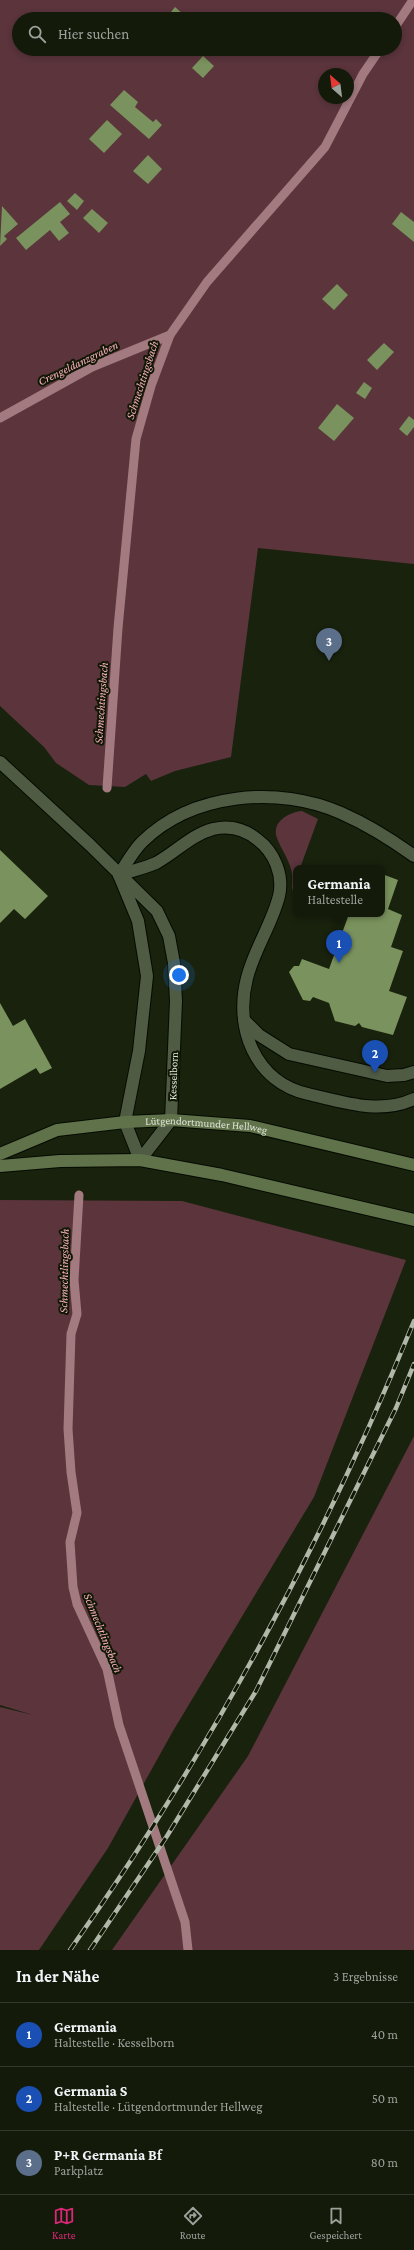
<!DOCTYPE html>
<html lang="de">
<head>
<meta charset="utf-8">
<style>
  :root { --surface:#131a0a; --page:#1c2313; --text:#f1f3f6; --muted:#9da19c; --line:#32382b; --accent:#db2777 }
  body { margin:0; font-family:"Crimson Pro",serif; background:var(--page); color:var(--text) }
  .compass { position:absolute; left:318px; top:68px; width:36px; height:36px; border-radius:50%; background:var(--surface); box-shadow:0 2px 6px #0003; rotate:332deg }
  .you { position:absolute; left:179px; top:975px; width:14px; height:14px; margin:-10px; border:3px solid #fff; border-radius:50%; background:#1a73e8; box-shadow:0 0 0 6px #1a73e833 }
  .badge { display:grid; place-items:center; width:26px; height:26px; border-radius:50%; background:var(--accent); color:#fff; font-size:13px; font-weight:700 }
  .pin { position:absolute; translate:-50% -33px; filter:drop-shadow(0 1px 2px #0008) }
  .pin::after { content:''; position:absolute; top:21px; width:14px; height:12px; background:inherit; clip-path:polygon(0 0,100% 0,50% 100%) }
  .popup { position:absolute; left:293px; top:865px; width:92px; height:52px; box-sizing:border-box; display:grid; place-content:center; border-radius:8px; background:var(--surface); filter:drop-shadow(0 1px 3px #0005); font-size:13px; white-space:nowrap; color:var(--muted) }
  .popup b { font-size:15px; color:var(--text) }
  .popup::after { content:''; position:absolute; left:50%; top:100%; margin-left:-8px; border:8px solid transparent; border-top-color:var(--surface) }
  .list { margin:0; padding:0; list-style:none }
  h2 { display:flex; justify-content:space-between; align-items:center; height:52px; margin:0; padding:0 16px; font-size:17px }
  h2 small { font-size:13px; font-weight:400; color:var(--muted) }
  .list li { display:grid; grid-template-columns:26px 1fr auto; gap:12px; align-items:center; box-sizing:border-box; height:64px; padding:0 16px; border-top:1px solid var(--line) }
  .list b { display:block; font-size:15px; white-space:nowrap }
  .list p { margin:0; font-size:13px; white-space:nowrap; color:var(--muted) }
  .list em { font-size:13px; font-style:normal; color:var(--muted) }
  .icon { flex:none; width:22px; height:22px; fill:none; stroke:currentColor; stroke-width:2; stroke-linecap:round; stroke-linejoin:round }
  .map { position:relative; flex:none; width:414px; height:1950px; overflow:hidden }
  .search { position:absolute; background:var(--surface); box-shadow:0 2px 6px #0003; left:12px; right:12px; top:12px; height:44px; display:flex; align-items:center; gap:10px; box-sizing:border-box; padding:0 14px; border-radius:22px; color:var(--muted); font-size:15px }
  .sheet { height:244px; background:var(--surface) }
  nav { display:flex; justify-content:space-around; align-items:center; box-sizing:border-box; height:56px; border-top:1px solid var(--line); background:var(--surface); font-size:11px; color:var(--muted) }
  nav a { display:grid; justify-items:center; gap:2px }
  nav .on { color:var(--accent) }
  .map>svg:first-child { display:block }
  .green { fill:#5b343c; fill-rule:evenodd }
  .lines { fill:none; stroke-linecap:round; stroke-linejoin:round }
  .stream { stroke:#a27a80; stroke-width:9 }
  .building { fill:#7a925d }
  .service-casing { stroke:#050b00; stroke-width:14 }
  .tertiary-casing { stroke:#050b00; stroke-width:14 }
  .secondary-casing { stroke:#050b00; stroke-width:14 }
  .service { stroke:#505b44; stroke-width:12 }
  .tertiary { stroke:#505b44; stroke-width:12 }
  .secondary { stroke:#60724a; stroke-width:12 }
  .rail-casing { stroke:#b1b8a9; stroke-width:4.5 }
  .rail { stroke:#101805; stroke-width:3; stroke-dasharray:9; stroke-linecap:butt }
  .labels { text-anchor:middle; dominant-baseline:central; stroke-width:4; stroke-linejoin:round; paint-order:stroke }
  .street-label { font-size:11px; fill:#dee4d7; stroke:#101805 }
  .water-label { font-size:12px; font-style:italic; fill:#f9afbd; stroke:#101805 }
</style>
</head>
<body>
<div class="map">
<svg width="414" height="1950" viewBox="0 0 414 1950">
  <rect width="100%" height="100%" fill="#19220d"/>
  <g class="green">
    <path d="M 0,0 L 414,0 L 414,564 L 258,548 L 231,757 L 175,771 L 151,781 L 146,774 L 125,787 L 89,785 L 56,763 L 44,747 L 0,706 ZM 19,19 L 395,19 L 395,49 L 19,49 ZM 324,74 L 348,74 L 348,98 L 324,98 Z"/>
    <path d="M 302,811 L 318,819 L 300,868 L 296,868 L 296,879 L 292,891 C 292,884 293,876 291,869 C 288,858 281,849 277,838 C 271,822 289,812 302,811 Z"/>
    <polygon points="0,1200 182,1201 406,1260 314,1497 173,1731 108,1848 39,1950 0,1950 0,1707 33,1715 0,1705"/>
    <polygon points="414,1436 414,1950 112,1950 248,1756"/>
  </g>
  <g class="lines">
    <g class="stream">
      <polyline points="395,27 413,0"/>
      <polyline points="0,418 92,367 170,335"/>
      <polyline points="107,788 118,628 136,439 151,386 170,335 207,282 325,147 363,74 380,49"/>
      <polyline points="79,1195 74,1280 77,1314 71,1334 68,1429 71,1472 77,1513 70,1542 73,1587 77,1604 107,1669 119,1725 185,1922 188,1950"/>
    </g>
  </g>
  <g class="building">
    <polygon points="175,7 184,15 180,19 169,19 167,17"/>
    <polygon points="203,56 214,66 203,78 192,68"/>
    <polygon points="124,90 138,102 135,107 153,122 156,119 162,125 149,139 110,105"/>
    <polygon points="107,120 122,134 104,153 89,139"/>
    <polygon points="148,155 162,169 148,184 133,171"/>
    <polygon points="75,193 84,201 77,210 67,201"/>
    <polygon points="60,202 70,214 60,222 69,233 59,241 50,230 26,250 16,238"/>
    <polygon points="2,206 18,224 4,236 7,239 0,246"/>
    <polygon points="92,209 108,223 99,233 83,218"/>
    <polygon points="401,212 414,222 414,242 392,224"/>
    <polygon points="337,284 348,295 334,310 322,299"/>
    <polygon points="384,343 394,352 377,370 367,360"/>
    <polygon points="364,382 372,388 365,399 356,393"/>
    <polygon points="337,404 354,418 334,441 318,428"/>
    <polygon points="409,416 414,420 414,427 407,436 399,429"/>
    <polygon points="0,850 48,896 25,919 14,909 0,923"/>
    <polygon points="382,874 398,880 388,909 402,915 391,947 403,951 389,991 407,997 393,1035 362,1027 359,1023 355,1026 335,1021 329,1003 313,997 310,1001 303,1000 289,972 294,966 299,966 302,959 329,969 349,914 382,914"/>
    <polygon points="0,1003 13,1026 25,1019 52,1068 40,1074 36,1068 0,1089"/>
  </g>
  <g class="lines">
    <g class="service-casing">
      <g id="service">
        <path d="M 119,875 C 131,871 145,868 156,863 C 176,852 191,835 213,829 C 230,825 245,829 258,840 C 274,852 284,875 279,896 C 272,924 254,950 247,978 C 234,1028 255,1082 308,1094 C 343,1102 380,1115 414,1099"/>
        <path d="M 119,875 C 126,864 133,851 142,842 C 192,793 278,785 341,813 C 366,824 392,840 414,856"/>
        <polyline points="244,1020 259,1035 289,1054 387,1076 404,1075 414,1072"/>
      </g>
    </g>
    <g class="tertiary-casing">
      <polyline id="tertiary" points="0,762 90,845 157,911 169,936 174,963 176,1001 171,1120 140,1160 125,1122 139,1051 147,976 138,921 119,875"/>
    </g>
    <g class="secondary-casing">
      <g id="secondary">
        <path id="s1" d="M 0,1154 L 57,1130 L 125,1122 L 171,1120 L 250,1126 L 414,1165"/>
        <polyline points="0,1166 60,1161 140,1160 222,1175 414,1220"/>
      </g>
    </g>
    <use href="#service" class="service"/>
    <use href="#tertiary" class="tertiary"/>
    <use href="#secondary" class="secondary"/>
    <g class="rail-casing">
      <g id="rail">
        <path d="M 70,1950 C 208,1754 324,1543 414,1321"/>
        <polyline points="90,1950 167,1836 256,1691 396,1408 414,1364"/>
      </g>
    </g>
    <use href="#rail" class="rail"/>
  </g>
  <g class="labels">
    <g class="street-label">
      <text transform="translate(173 1076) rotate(-88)">Kesselborn</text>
      <text stroke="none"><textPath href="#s1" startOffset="212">Lütgendortmunder Hellweg</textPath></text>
    </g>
    <g class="water-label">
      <text transform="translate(78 363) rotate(-26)">Crengeldanzgraben</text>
      <text transform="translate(142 380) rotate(-72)">Schmechtingsbach</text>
      <text transform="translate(101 703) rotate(-86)">Schmechtingsbach</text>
      <text transform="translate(64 1271) rotate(-89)">Schmechtlingsbach</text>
      <text transform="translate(103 1633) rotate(68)">Schmechtlingsbach</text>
    </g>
  </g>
</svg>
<svg class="compass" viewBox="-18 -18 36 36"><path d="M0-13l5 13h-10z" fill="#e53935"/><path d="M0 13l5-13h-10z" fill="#9da19c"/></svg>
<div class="you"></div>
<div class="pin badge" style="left:339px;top:963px;background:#1a4fb4">1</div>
<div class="popup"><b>Germania</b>Haltestelle</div>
<div class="pin badge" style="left:375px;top:1073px;background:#1a4fb4">2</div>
<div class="pin badge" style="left:329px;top:661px;background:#5c6f8a">3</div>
<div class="search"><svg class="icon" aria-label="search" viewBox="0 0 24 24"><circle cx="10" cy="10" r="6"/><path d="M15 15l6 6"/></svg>Hier suchen</div>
</div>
<section class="sheet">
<h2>In der Nähe<small>3 Ergebnisse</small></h2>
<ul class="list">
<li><span class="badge" style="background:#1a4fb4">1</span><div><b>Germania</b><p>Haltestelle · Kesselborn</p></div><em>40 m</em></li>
<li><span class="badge" style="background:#1a4fb4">2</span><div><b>Germania S</b><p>Haltestelle · Lütgendortmunder Hellweg</p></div><em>50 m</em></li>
<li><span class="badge" style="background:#5c6f8a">3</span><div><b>P+R Germania Bf</b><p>Parkplatz</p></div><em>80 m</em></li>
</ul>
</section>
<nav>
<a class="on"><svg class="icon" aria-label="map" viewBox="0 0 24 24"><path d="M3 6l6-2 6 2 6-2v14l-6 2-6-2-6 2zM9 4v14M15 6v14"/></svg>Karte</a>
<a><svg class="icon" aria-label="directions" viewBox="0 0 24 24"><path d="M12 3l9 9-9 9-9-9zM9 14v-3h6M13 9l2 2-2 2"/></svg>Route</a>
<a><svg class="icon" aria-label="saved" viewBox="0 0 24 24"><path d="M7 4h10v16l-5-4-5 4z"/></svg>Gespeichert</a>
</nav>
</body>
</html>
